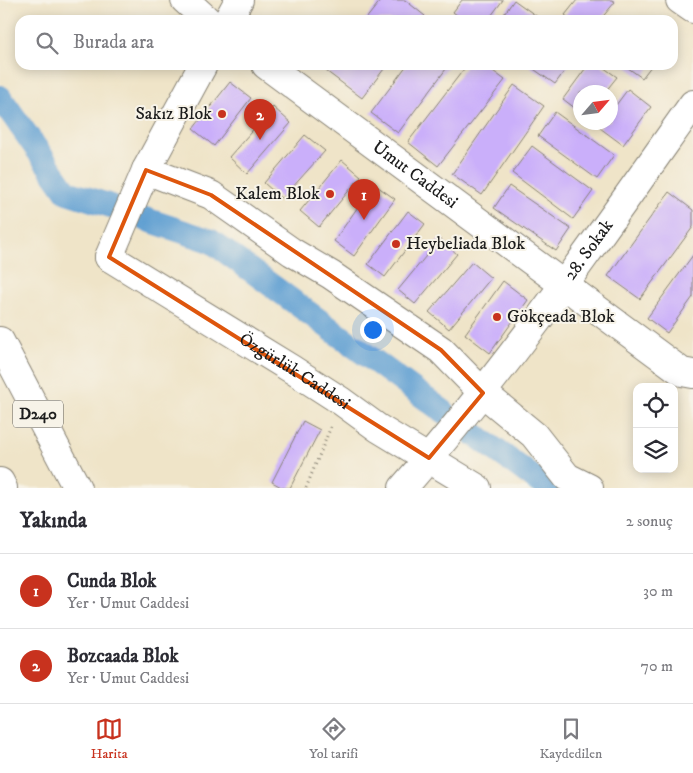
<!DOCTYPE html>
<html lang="tr">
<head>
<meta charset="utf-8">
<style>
  :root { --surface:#fff; --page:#f7f7f7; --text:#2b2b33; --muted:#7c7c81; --line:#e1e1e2; --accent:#c8321e }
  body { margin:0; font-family:"IM FELL DW Pica",serif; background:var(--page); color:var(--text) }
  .controls { position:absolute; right:15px; bottom:15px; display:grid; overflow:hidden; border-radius:10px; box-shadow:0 2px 12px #0003 }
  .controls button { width:45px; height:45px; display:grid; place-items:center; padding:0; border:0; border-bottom:1px solid var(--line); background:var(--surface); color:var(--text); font:25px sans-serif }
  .compass { position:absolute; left:573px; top:85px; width:45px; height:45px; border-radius:50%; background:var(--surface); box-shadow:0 2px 12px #0003; rotate:62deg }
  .you { position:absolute; left:372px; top:329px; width:18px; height:18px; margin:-12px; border:4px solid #fff; border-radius:50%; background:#1a73e8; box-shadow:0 0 0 8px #1a73e833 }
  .badge { display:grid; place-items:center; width:32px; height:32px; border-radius:50%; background:var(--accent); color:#fff; font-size:16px; font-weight:700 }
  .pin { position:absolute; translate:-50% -41px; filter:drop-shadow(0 1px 2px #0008) }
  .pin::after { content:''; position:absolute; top:26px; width:18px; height:15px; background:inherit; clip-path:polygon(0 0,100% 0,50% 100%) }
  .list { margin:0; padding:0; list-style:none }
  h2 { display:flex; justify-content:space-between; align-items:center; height:65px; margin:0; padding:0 20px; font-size:21px }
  h2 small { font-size:16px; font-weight:400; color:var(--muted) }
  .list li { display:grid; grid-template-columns:32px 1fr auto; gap:15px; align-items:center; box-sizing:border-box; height:75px; padding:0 20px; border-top:1px solid var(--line) }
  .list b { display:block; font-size:19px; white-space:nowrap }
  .list p { margin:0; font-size:16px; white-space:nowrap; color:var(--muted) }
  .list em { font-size:16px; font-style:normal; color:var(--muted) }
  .icon { flex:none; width:28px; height:28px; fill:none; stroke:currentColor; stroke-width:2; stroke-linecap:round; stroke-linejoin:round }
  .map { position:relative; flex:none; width:693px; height:488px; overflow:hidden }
  .search { position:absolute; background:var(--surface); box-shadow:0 2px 12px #0003; left:15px; right:15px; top:15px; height:55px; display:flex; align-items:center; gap:12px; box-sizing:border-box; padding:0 18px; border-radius:15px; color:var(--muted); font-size:19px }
  .sheet { height:215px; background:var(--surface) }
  nav { display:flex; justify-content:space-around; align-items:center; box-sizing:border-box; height:70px; border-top:1px solid var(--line); background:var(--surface); font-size:14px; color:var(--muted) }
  nav a { display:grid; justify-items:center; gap:2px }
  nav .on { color:var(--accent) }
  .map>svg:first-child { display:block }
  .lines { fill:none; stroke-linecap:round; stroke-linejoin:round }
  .canal { stroke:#5f9fd2; stroke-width:24 }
  .building { fill:#caaffa }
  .street-casing { stroke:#868072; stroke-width:30 }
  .secondary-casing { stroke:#868072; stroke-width:30 }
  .highway-casing { stroke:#868072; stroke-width:30 }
  .path { stroke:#868072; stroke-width:3; stroke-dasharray:1 4; stroke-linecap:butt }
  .street { stroke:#fff; stroke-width:28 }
  .secondary { stroke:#fff; stroke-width:28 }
  .highway { stroke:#fff; stroke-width:28 }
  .marked { fill:none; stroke:#de560d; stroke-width:4; stroke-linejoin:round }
  .poi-dot { fill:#c8321e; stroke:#f7f3e8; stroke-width:2 }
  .labels { text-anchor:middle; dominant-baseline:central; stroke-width:4; stroke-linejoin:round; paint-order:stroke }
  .shield { fill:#f7f3e8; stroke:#5e5c59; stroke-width:1 }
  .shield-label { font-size:16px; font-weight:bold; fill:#1c1c1c }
  .poi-label { font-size:18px; fill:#1c1c1c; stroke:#f7f3e8; text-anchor:end }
  .street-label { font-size:18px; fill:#1c1c1c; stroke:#f7f3e8 }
</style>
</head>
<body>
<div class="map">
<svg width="693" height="488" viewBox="0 0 693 488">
  <rect width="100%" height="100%" fill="#f7f3e8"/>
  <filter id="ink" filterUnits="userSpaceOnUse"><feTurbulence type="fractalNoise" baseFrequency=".02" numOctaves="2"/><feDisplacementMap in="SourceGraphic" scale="10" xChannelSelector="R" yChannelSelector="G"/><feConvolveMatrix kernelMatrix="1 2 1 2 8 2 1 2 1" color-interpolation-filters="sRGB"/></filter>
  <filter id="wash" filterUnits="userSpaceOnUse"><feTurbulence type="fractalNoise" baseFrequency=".0096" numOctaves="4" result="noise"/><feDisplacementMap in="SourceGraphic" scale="20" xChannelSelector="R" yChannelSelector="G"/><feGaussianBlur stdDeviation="1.12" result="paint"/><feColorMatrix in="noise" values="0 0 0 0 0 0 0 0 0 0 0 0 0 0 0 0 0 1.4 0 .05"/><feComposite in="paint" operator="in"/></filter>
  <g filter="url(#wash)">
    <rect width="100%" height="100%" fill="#efe4c8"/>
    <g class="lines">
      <g class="canal">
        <polyline points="0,97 67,192 111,206"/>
        <polyline points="145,219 211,241 444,412"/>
        <polyline points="474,434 548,488"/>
      </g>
    </g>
    <g id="blocks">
      <g class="building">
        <polygon points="381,0 405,0 425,16 421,20 365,20"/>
        <polygon points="462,0 503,0 488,20 463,20 453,12"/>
        <polygon points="514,0 542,20 500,20"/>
        <polygon points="577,0 612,0 615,2 600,20 571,20 565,15"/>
        <polygon points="331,65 387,65 362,98 326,71"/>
        <polygon points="407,65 449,65 398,133 371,113"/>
        <polygon points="467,65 485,65 505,80 438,166 408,142"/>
        <polygon points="528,65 569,65 555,84"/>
        <polygon points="588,65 600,65 617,77 605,92 580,92 580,112 563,99"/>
        <polygon points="624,65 652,65 642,78"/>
        <polygon points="230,82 251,98 214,146 193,129"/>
        <polygon points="514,85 544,106 482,195 452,174"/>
        <polygon points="628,89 651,107 623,145 600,128 604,122 610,122 610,113"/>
        <polygon points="273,107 291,123 247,174 229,157"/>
        <polygon points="555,112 614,155 597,179 538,136"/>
        <polygon points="305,135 325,151 282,199 264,183"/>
        <polygon points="532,146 593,191 573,219 512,173"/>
        <polygon points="342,160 361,176 319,227 300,211"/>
        <polygon points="374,184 395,199 354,256 334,241"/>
        <polygon points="509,186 571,229 556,251 494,208"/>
        <polygon points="669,192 693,210 693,227 640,299 608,276"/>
        <polygon points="408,211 425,224 385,277 368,264"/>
        <polygon points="440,239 457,254 415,304 398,290"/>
        <polygon points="693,255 693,297 667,333 647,318"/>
        <polygon points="472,262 491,278 449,329 429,312"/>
        <polygon points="503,281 528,300 490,353 465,334"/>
        <polygon points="303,421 320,430 290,488 283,488 272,482"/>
      </g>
    </g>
  </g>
  <g filter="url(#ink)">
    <use href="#blocks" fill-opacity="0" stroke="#868072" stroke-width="1"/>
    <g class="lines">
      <g class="street-casing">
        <g id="street">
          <polyline points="185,0 207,20"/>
          <polyline points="680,0 693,9"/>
          <polyline points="228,20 239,0"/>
          <path id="s1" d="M 266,65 L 682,372 L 693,374"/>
          <polyline points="146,170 211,195 292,252 331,275 441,350 483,393 534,435 567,477 589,488"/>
          <polyline points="109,257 146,170 203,65"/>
          <path id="s2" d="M 403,488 C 509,367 600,235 693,104"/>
        </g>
      </g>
      <g class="secondary-casing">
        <g id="secondary">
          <path id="s3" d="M 109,257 L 293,370 L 341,401 L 378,428 L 477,488"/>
        </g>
      </g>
      <g class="highway-casing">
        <g id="highway">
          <polyline points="0,341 77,488"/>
          <polyline points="0,482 3,488"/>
        </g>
      </g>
      <polyline class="path" points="306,488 332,424"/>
      <use href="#street" class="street"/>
      <use href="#secondary" class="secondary"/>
      <use href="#highway" class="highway"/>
    </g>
  </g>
  <path class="marked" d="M 146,170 L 211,195 L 441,350 L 483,393 L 429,458 L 109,257 Z"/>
  <g class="poi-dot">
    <circle cx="222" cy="114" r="5"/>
    <circle cx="330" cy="194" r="5"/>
    <circle cx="396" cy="244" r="5"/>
    <circle cx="497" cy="317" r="5"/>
  </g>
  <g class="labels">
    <rect class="shield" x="13" y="400.5" width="50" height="27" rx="4"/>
    <g class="shield-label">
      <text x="38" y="414">D240</text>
    </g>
    <g class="poi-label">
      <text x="212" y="114">Sakız Blok</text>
      <text x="320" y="194">Kalem Blok</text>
      <text x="406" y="244" text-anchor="start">Heybeliada Blok</text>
      <text x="507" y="317" text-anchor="start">Gökçeada Blok</text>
    </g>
    <g class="street-label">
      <text stroke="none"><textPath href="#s1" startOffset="185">Umut Caddesi</textPath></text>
      <text stroke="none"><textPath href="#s2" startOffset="302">28. Sokak</textPath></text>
      <text stroke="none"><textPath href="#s3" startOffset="218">Özgürlük Caddesi</textPath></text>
    </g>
  </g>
</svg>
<div class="controls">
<button><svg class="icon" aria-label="locate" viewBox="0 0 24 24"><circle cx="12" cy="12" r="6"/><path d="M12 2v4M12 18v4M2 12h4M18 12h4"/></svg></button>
<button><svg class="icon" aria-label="layers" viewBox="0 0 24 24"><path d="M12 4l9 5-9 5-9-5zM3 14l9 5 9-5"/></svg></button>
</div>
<svg class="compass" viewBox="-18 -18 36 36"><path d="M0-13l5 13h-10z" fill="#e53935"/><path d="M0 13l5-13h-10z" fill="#7c7c81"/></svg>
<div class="you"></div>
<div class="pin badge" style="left:364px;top:220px">1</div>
<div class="pin badge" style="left:260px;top:140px">2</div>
<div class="search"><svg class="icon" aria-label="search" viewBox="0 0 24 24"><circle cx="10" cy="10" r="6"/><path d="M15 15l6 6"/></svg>Burada ara</div>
</div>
<section class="sheet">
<h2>Yakında<small>2 sonuç</small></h2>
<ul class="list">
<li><span class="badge">1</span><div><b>Cunda Blok</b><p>Yer · Umut Caddesi</p></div><em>30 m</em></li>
<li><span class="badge">2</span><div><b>Bozcaada Blok</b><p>Yer · Umut Caddesi</p></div><em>70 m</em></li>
</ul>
</section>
<nav>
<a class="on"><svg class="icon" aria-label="map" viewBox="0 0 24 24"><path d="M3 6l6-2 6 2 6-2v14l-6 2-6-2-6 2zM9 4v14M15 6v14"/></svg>Harita</a>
<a><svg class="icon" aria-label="directions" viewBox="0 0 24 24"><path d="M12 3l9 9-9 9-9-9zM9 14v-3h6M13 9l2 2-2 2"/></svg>Yol tarifi</a>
<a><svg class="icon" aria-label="saved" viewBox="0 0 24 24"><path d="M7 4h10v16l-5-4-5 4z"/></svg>Kaydedilen</a>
</nav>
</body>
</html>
